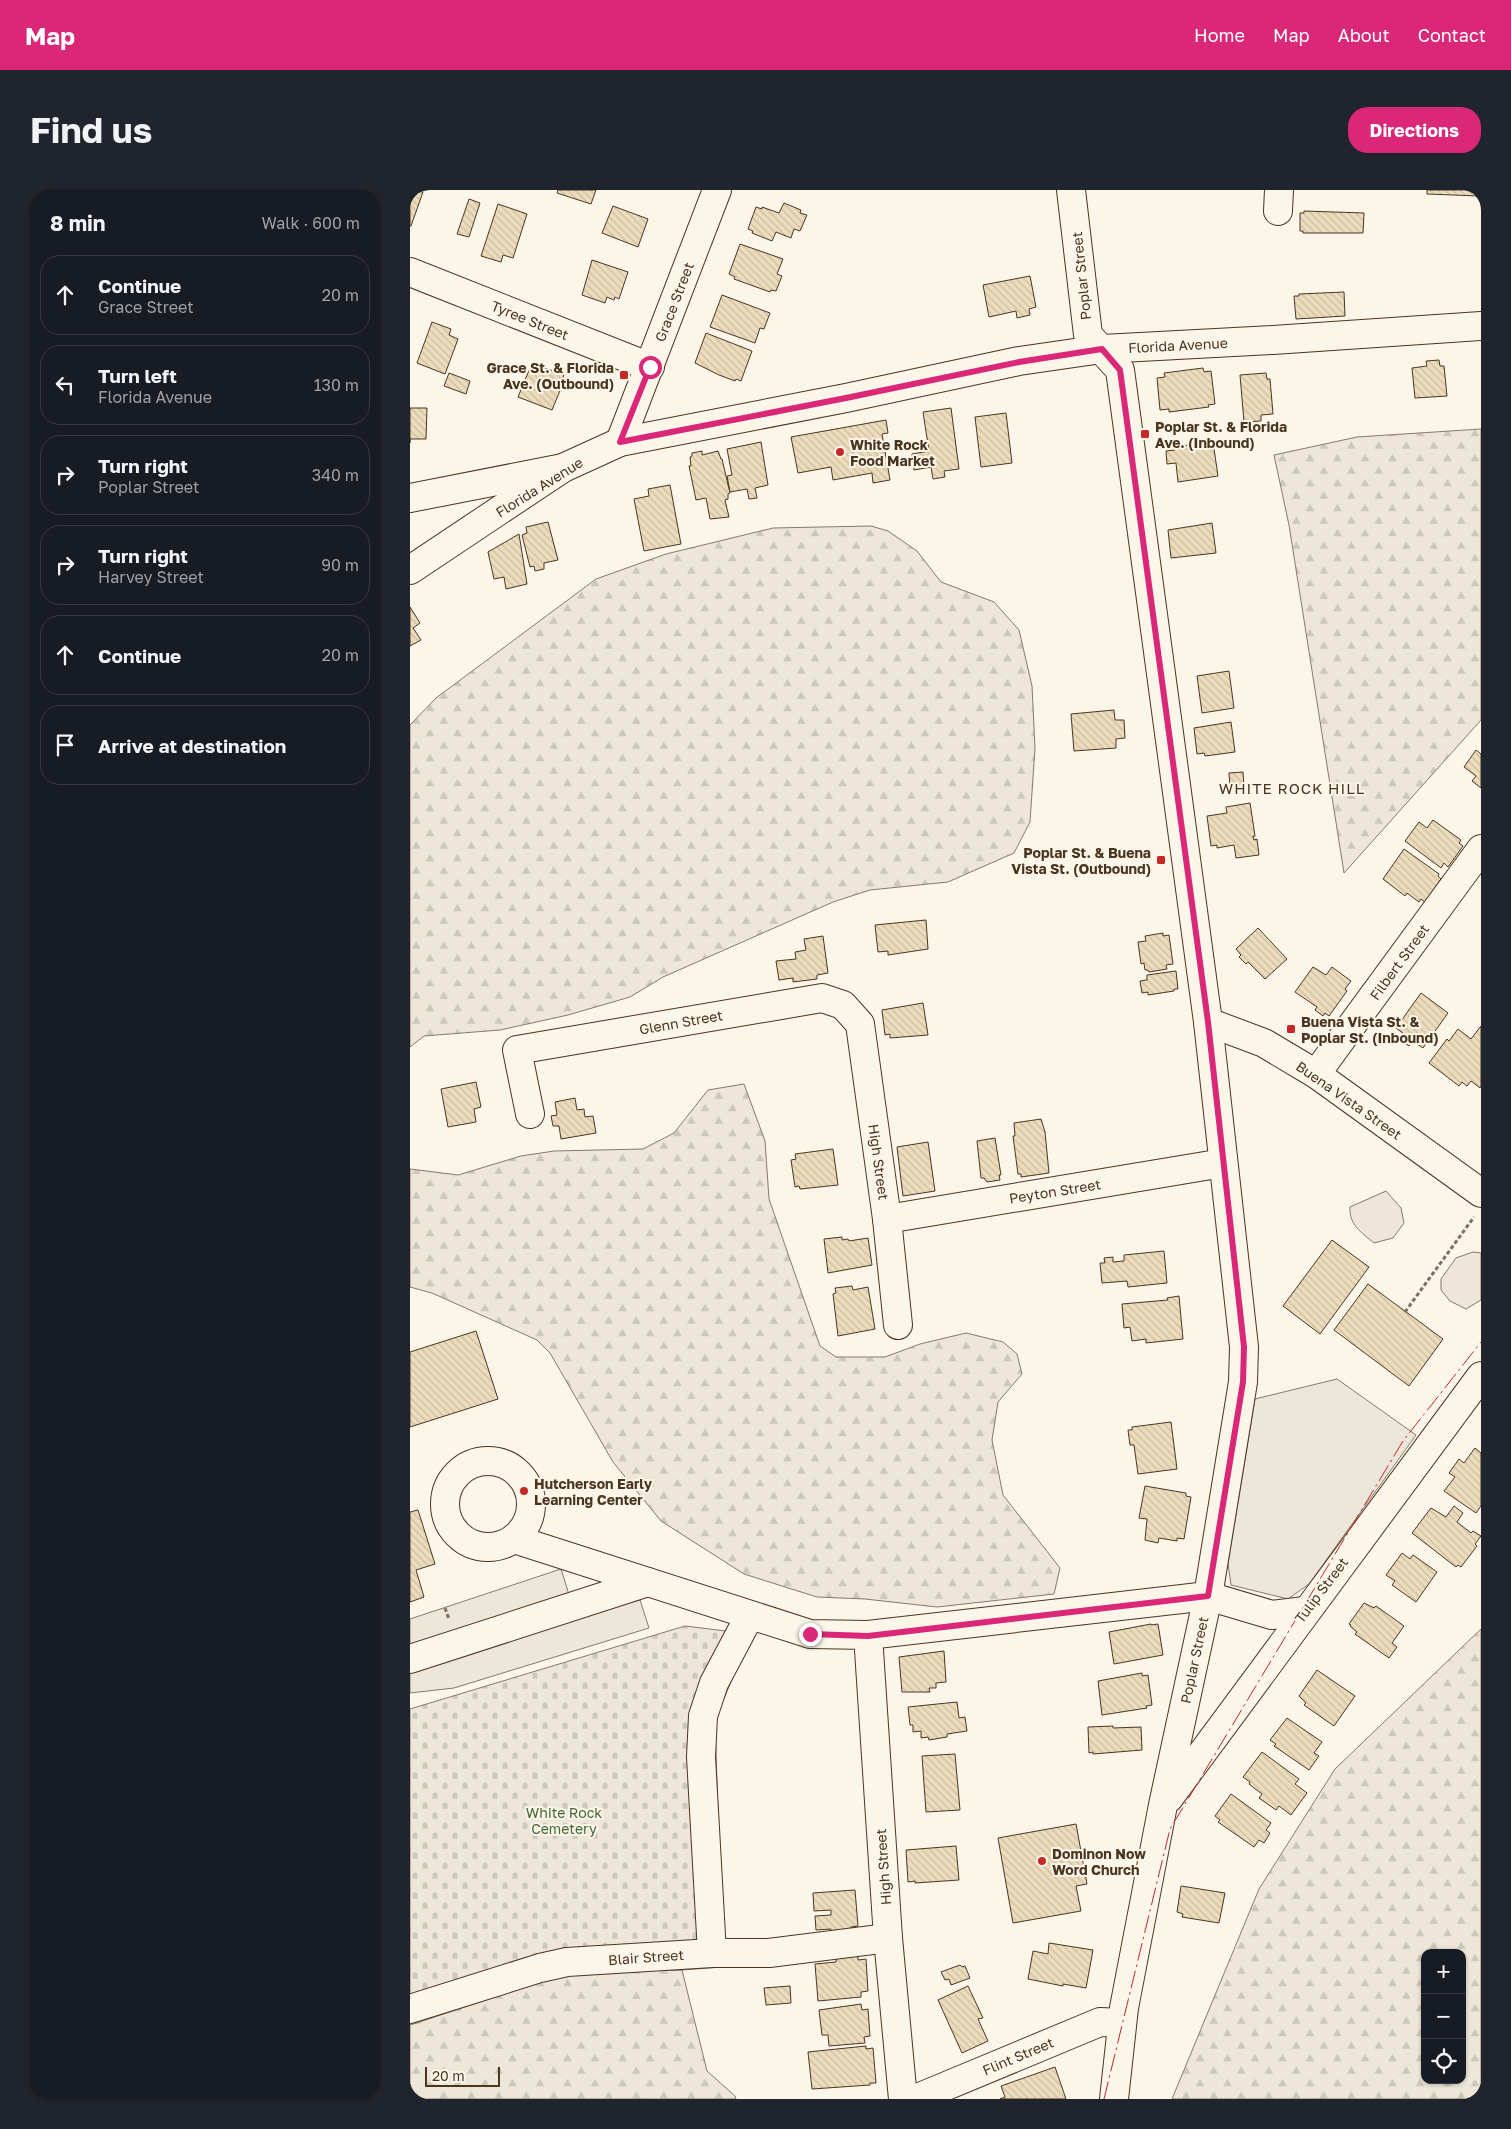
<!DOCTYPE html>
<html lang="en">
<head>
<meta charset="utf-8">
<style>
  :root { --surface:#171b24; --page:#20242c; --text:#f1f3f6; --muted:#9ea1a6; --line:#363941; --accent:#db2777 }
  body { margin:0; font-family:"Golos Text",sans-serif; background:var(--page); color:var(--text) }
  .controls { position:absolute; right:15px; bottom:15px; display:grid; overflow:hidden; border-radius:10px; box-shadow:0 1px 4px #0004 }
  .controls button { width:45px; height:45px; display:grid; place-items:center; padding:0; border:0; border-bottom:1px solid var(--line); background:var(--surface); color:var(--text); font:25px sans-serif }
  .scale { position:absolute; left:15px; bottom:12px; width:75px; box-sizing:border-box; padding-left:5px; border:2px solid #4a3520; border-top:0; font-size:14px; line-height:18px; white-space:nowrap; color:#4a3520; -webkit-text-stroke:4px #fbf6e9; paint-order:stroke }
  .stop { position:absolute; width:15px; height:15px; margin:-11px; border:4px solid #db2777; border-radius:50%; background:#fff }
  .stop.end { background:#db2777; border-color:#fff; box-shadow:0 1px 5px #0008 }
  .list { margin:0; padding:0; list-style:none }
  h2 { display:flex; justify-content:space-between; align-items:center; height:65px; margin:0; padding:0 20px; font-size:21px }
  h2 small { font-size:16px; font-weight:400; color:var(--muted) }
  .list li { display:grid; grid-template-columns:32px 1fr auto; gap:15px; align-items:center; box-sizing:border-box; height:80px; margin:0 10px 10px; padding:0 10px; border:1px solid var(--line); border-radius:20px }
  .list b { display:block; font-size:19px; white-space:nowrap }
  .list p { margin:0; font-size:16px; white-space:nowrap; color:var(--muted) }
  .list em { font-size:16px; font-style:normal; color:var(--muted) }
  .icon { flex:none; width:28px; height:28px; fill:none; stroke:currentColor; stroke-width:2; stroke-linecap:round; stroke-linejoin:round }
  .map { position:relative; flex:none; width:1071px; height:1909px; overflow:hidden; border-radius:20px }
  header { display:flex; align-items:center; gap:30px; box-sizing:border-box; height:70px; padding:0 25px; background:var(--accent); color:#fff }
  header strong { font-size:24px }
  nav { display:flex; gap:28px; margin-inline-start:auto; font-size:18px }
  .intro { display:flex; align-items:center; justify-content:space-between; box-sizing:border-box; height:120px; padding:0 30px }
  h1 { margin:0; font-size:35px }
  .button { padding:12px 22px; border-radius:20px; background:var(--accent); color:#fff; font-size:18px; font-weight:700 }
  main { display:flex; gap:30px; padding:0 30px }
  aside { flex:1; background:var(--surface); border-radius:20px; box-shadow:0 1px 4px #0004 }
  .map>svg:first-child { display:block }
  .forest { fill:url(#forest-firs); stroke:#887966; fill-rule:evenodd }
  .cemetery { fill:url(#cemetery-stones); stroke:#887966 }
  .park { fill:#ede6d9; stroke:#887966 }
  .parking { fill:#ede7d9; stroke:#887966 }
  .building { fill:url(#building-back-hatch); stroke:#4a3520 }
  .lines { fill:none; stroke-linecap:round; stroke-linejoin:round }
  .minor-casing { stroke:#4a3520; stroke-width:30 }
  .major-casing { stroke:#4a3520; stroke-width:30 }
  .path { stroke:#7f6f5c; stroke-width:3; stroke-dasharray:4 2.5; stroke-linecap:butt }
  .minor { stroke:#fbf6e9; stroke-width:28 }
  .major { stroke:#fbf6e9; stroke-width:28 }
  .power { stroke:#c62828; stroke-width:1; stroke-dasharray:18 4 2.5 4; stroke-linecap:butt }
  .route { stroke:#db2777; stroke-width:6 }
  .poi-dot { fill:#c62828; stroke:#fbf6e9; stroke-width:2 }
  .labels { text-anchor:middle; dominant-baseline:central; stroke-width:4; stroke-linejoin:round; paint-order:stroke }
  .street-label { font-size:14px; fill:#4a3520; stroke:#fbf6e9 }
  .poi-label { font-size:14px; font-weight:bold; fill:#4a3520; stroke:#fbf6e9; text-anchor:start }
  .park-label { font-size:14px; fill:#436837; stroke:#fbf6e9 }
  .neighbourhood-label { font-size:15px; letter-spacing:1px; fill:#4a3520; stroke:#fbf6e9 }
</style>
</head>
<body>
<header>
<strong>Map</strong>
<nav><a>Home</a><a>Map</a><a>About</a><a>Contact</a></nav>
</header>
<div class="intro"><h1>Find us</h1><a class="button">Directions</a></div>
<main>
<aside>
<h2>8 min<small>Walk · 600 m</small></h2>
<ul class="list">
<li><svg class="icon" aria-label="ahead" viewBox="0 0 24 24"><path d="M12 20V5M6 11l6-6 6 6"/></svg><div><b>Continue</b><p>Grace Street</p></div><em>20 m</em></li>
<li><svg class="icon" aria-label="left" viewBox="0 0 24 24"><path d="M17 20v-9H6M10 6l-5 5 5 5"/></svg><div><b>Turn left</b><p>Florida Avenue</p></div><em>130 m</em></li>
<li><svg class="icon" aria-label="right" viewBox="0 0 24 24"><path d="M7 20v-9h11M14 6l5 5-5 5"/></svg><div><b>Turn right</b><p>Poplar Street</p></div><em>340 m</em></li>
<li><svg class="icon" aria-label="right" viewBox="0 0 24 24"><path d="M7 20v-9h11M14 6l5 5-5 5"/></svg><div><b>Turn right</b><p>Harvey Street</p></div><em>90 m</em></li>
<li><svg class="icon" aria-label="ahead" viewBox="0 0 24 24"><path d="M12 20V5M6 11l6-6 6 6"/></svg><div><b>Continue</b></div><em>20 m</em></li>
<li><svg class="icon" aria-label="arrive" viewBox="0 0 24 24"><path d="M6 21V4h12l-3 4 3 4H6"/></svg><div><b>Arrive at destination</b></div></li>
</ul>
</aside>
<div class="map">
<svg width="1071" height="1909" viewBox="0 0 1071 1909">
  <defs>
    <pattern id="forest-firs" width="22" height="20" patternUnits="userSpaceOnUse" patternTransform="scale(1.25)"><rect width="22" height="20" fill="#ede6d9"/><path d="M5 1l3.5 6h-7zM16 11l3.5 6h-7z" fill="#cdc6ba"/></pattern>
    <pattern id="cemetery-stones" width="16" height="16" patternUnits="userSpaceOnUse" patternTransform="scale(1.25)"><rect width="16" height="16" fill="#ede6d9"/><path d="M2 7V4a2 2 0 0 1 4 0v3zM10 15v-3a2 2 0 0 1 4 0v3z" fill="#cdc6ba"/></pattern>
    <pattern id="building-back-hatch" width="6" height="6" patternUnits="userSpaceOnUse" patternTransform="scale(1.25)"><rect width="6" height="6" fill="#ecdcbc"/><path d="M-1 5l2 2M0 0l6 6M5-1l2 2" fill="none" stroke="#ccbda1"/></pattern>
  </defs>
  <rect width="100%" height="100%" fill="#fbf6e9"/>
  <g class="forest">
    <polygon points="1071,239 1071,530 934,683 879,335 864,265 947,247"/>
    <polygon points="461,336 478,341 507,361 531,392 584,412 609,440 622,496 625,558 620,632 604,663 538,692 460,700 423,712 253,787 220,807 158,825 90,840 14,846 0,857 0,535 26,508 186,389 256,364 363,338"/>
    <polygon points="334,894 355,951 359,1009 410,1156 426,1167 475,1167 510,1154 556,1143 593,1152 607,1164 612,1184 588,1212 582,1250 593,1305 650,1378 644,1404 527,1417 455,1409 407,1407 334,1384 251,1331 203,1272 140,1163 127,1150 22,1103 0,1097 0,979 48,985 111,966 144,961 233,959 264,943 298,900"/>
    <path d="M 1071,1439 L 1071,1909 L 762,1909 L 849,1699 L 925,1579 ZM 1015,1763 L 1052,1763 L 1052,1890 L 1015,1890 Z"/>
    <polygon points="166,1780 272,1780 297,1881 325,1906 326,1909 0,1909 0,1835"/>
  </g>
  <polygon class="cemetery" points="275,1436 341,1444 305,1530 313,1777 272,1780 166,1780 0,1835 0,1519"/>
  <g class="park">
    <path d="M 976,1001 L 991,1018 L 994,1033 L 983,1048 L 964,1053 C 951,1042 939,1035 940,1017 Z"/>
    <polygon points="1063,1062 1071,1063 1071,1110 1056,1119 1040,1111 1031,1100 1031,1089 1046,1068"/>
  </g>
  <g class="parking">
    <polygon points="927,1189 1006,1245 899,1394 878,1409 821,1395 818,1374 845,1209"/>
    <polygon points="151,1379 166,1427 230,1410 239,1438 44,1498 0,1503 0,1429"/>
  </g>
  <g class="building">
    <polygon points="0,0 13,2 1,36 0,36"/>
    <polygon points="148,0 186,0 181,14 147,3"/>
    <polygon points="1017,0 1070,0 1069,6 1017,4"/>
    <polygon points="59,9 70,13 59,47 47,44"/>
    <polygon points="374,13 391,20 390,23 397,25 390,41 384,39 381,48 366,42 362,51 342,43 343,41 338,39 346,17 352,19 352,17 369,23"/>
    <polygon points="88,14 117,24 103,68 93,65 91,72 71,66"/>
    <polygon points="203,16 238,29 228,57 192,43"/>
    <polygon points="894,21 954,23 953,43 893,43 893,41 890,41 890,23 894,23"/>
    <polygon points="330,54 373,69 367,84 372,86 366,101 361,100 360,102 324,89 325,87 319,84"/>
    <polygon points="182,70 218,82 209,109 205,107 204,110 197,107 195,113 172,105"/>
    <polygon points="620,86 626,117 619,119 620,125 607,128 606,121 579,127 573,95"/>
    <polygon points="934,102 935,126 886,129 884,106 889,106 889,104"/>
    <polygon points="312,105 360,123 354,139 350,138 345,153 300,137"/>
    <polygon points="22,132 41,139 39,145 48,149 35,184 7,173"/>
    <polygon points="296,143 342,161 331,191 326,189 325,191 309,185 285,173"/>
    <polygon points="1029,170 1030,176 1034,176 1037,206 1005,208 1002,178 1017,176 1016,171"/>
    <polygon points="120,178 133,183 135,178 154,185 152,190 154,191 142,220 108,207"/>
    <polygon points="793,178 794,182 801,181 805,214 798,215 799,217 759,222 759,219 750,220 747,188 755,187 754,183"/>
    <polygon points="39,183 60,191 56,204 34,196"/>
    <polygon points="856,183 857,189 860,189 863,224 851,225 851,231 834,232 830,185"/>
    <polygon points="0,218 17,218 16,249 0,249 0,253"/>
    <polygon points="541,218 549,279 534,281 535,287 523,289 521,277 504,280 502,264 519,261 513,222"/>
    <polygon points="596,223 602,273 571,277 565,227"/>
    <polygon points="476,230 478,243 472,244 480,290 463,293 462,283 423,290 421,277 388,283 381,247"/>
    <polygon points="351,252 358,295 345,298 347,308 339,309 337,299 320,302 317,286 322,285 317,259"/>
    <polygon points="803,252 808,286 768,292 766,273 757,274 756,261 765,260 764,257"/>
    <polygon points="292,261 292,265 308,261 311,269 312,269 320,303 318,304 318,309 315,310 319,327 300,329 296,308 286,310 279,276 281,276 280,267 282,266 282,263"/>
    <polygon points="260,295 271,354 234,361 224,309 239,306 238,299"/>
    <polygon points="138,332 148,370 134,373 134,379 125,381 124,376 120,377 112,345 117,343 116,337"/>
    <polygon points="802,333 806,363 761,368 758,340"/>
    <polygon points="109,344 117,394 96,399 94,387 84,389 78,362"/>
    <polygon points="0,417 10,433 3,438 11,450 0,456"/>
    <polygon points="819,481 824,518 792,523 787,486"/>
    <polygon points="704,520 705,530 714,530 715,548 706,549 706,558 664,561 661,524"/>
    <polygon points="821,532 825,562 795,566 794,563 787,564 784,538"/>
    <polygon points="1066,560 1071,564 1071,598 1062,591 1066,586 1054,577"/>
    <polygon points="833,582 834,597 820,598 819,583"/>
    <polygon points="840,613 845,646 843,646 844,650 847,649 849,665 826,668 824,655 807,658 807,655 801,656 797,626 817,623 816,617"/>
    <polygon points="1023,630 1051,650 1049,653 1053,656 1038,677 1034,673 1031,678 995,651 1009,632 1017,638"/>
    <polygon points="994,659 1029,684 1028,686 1031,689 1015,712 1011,709 1009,712 997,703 995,706 973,689"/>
    <polygon points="516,730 518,759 478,765 478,761 468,762 465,735"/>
    <polygon points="848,738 877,769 855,789 838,772 836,774 829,767 831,765 826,759"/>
    <polygon points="753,743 753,746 759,745 763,774 756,775 757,779 739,782 738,780 735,780 734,773 731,774 728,752 736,751 735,746"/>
    <polygon points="413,746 418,783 407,785 407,789 383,792 383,788 369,790 366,771 386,769 385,762 396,760 394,749"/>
    <polygon points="903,777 916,785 922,777 941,791 935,799 937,801 919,826 915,823 913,826 905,820 907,817 885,802"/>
    <polygon points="766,781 768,799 764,799 764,801 738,805 738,802 732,803 730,791 737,790 737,785"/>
    <polygon points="1011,803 1038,823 1013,858 1003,851 999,856 990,850 994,844 986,838"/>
    <polygon points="513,813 518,845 480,848 480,844 475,845 472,820"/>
    <polygon points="1071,836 1071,896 1070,898 1061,891 1057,896 1052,892 1049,896 1019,873 1037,849 1039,851 1048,839 1061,849"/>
    <polygon points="66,892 71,917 64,919 66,932 38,937 31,899"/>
    <polygon points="165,908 167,920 174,919 175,927 183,926 186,943 151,949 149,936 143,936 141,926 147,925 145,912"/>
    <polygon points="631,929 635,942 639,983 611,987 611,984 608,984 603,946 605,946 604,933"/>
    <polygon points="585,948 591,985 589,985 590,990 577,992 574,988 571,988 567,951"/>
    <polygon points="518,952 525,1001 493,1006 487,957"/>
    <polygon points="423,959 428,995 390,999 389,996 385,997 381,970 386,969 385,964"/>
    <polygon points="432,1047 432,1050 438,1049 439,1051 458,1048 462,1075 418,1083 414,1049"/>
    <polygon points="922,1050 959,1077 910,1144 873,1116"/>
    <polygon points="754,1061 757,1093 718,1097 717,1091 692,1093 690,1073 695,1073 694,1068 703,1067 703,1072 714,1071 714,1065"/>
    <polygon points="958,1094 1033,1149 999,1196 924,1140"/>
    <polygon points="442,1096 443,1100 458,1097 465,1139 428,1146 423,1104 426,1103 425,1098"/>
    <polygon points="769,1106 773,1149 736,1153 736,1149 722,1151 720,1137 714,1138 712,1114 758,1110 757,1108"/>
    <polygon points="66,1141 88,1209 0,1237 0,1162"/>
    <polygon points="761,1232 767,1279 728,1284 724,1255 720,1255 718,1240 722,1240 722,1237"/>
    <polygon points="1065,1258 1071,1263 1071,1316 1066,1323 1034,1301 1045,1287 1039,1283 1049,1269 1054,1273"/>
    <polygon points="735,1296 776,1303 776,1306 781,1307 774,1349 767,1348 767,1351 749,1348 748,1353 735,1350 737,1329 729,1328"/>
    <polygon points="1044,1316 1053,1323 1047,1332 1061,1343 1063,1341 1071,1346 1065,1354 1067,1356 1051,1377 1048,1375 1046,1377 1002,1343 1021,1318 1036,1327"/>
    <polygon points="8,1320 25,1374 6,1380 14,1407 0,1412 0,1322"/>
    <polygon points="992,1363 1000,1369 1003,1365 1027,1382 1006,1412 982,1395 985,1391 976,1385"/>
    <polygon points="954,1413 964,1418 966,1416 994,1436 982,1453 987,1457 979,1468 945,1444 947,1442 940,1436 941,1435 939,1434"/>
    <polygon points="741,1434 741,1435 748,1434 753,1465 704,1474 699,1442"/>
    <polygon points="534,1461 536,1492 526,1493 526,1498 519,1498 520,1502 492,1502 489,1467"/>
    <polygon points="907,1480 945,1506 924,1536 894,1515 896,1513 889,1506"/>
    <polygon points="732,1483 732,1486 738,1485 742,1515 736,1516 737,1518 692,1525 688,1491"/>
    <polygon points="547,1512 549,1528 555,1527 557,1541 537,1544 537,1547 519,1550 518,1547 511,1548 511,1541 503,1542 503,1535 500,1535 498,1517"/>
    <polygon points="877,1528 912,1552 904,1563 909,1566 899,1580 864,1556 866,1554 860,1550"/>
    <polygon points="703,1536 703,1538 731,1537 732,1560 683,1564 683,1562 679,1563 678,1537"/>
    <polygon points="852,1562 889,1589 885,1594 897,1603 881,1625 869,1616 866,1620 849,1608 852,1604 839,1594 840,1592 833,1587"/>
    <polygon points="545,1564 550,1620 516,1622 512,1566"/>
    <polygon points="821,1604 861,1633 856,1640 860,1643 854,1653 849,1650 844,1657 808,1632 810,1630 805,1626"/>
    <polygon points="666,1634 677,1694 666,1696 671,1721 603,1733 588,1648"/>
    <polygon points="546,1656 549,1690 505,1693 505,1691 498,1692 496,1660"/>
    <polygon points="771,1696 815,1703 809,1733 772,1727 773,1724 767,1722"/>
    <polygon points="445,1700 448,1736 441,1737 441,1741 421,1742 421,1739 406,1740 405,1726 421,1725 421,1720 404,1721 403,1703"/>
    <polygon points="639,1753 683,1760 676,1798 653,1794 653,1796 618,1789 623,1761 638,1764"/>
    <polygon points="448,1764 448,1770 456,1769 458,1801 451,1802 451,1807 408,1811 405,1774 426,1772 426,1766"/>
    <polygon points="550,1775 552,1777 555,1776 560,1788 541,1795 539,1789 535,1790 531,1782"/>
    <polygon points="380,1796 381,1813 356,1815 354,1798"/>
    <polygon points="558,1796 573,1828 568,1829 578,1851 552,1863 528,1810"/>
    <polygon points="451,1814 452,1820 458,1819 460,1846 454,1847 455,1853 419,1856 418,1845 412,1845 409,1820"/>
    <polygon points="456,1856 456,1859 463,1858 466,1893 460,1893 460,1895 402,1899 398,1862"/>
    <polygon points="645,1877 656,1909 590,1909 595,1907 591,1896"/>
  </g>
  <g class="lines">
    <g class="minor-casing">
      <g id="minor">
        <polyline points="661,0 678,145 710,180 798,832 834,1157 833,1192 798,1406 753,1615 714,1818 704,1909"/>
        <polyline points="868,21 869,0"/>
        <polyline points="0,82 240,177"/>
        <polyline points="0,308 153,278"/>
        <polyline points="798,832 854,853 906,884 1071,1003"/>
        <polyline points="906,884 1071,659"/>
        <polyline points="120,924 107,860 412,808 433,815 450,834 477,1029 488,1135"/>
        <polyline points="477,1029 813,973"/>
        <circle cx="78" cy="1314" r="43"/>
        <polyline points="104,1349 400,1444 458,1445 798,1406 862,1425 895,1421"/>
        <polyline points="458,1445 478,1748 493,1909"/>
        <polyline points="0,1469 238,1392"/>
        <polyline points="759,1608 1071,1186"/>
        <polyline points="302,1763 291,1567 293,1526 304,1493 340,1425"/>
        <polyline points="0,1819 130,1778 157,1772 302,1763 359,1763 478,1748"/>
        <polyline points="505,1909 690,1832 712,1833"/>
      </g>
    </g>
    <g class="major-casing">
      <g id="major">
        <polyline points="210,252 307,0"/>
        <polyline points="0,380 153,278 210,252 436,208 609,171 692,159 863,150 1071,136"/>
      </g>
    </g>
    <g class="path">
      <polyline points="995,1122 1064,1027"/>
      <polyline points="35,1418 39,1429"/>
    </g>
    <use href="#minor" class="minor"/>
    <use href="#major" class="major"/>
    <polyline class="power" points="694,1909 760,1639 993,1251 1071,1152"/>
  </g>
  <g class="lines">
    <polyline class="route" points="240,177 210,252 436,208 609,172 692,159 710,180 798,832 834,1157 833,1192 798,1406 458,1446 400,1444"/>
  </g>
  <g class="poi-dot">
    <rect x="209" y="180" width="10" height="10" rx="2.5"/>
    <rect x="730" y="239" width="10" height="10" rx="2.5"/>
    <circle cx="430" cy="262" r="5"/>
    <rect x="746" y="665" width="10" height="10" rx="2.5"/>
    <rect x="876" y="834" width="10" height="10" rx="2.5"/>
    <circle cx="114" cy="1301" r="5"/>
    <circle cx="632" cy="1671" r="5"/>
  </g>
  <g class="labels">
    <g class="street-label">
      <text transform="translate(671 86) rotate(-96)">Poplar Street</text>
      <text transform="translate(264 112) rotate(-69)">Grace Street</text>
      <text transform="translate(120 130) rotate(22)">Tyree Street</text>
      <text transform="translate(768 155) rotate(-3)">Florida Avenue</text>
      <text transform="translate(129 297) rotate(-32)">Florida Avenue</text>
      <text transform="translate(989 772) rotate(-54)">Filbert Street</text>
      <text transform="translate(271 832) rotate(-10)">Glenn Street</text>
      <text transform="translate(939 910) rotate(35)">Buena Vista Street</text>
      <text transform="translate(469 972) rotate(82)">High Street</text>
      <text transform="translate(645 1001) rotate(-9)">Peyton Street</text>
      <text transform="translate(911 1400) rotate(-53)">Tulip Street</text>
      <text transform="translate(784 1470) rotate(-78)">Poplar Street</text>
      <text transform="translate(473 1677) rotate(-94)">High Street</text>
      <text transform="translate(236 1767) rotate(-4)">Blair Street</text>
      <text transform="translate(608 1866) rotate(-23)">Flint Street</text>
    </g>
    <g class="poi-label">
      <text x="204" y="177" text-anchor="end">Grace St. &amp; Florida<tspan x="204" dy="16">Ave. (Outbound)</tspan></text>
      <text x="745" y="236">Poplar St. &amp; Florida<tspan x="745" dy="16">Ave. (Inbound)</tspan></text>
      <text x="440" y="254">White Rock<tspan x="440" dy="16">Food Market</tspan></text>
      <text x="741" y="662" text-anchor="end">Poplar St. &amp; Buena<tspan x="741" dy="16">Vista St. (Outbound)</tspan></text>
      <text x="891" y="831">Buena Vista St. &amp;<tspan x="891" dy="16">Poplar St. (Inbound)</tspan></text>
      <text x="124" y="1293">Hutcherson Early<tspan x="124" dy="16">Learning Center</tspan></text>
      <text x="642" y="1663">Dominon Now<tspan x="642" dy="16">Word Church</tspan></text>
    </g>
    <g class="park-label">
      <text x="154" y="1622">White Rock<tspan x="154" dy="16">Cemetery</tspan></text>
    </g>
    <g class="neighbourhood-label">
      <text x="882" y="598">WHITE ROCK HILL</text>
    </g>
  </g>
</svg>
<div class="controls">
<button>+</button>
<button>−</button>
<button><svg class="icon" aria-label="locate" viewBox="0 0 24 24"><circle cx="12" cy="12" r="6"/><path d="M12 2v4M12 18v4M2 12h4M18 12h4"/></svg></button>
</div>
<div class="scale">20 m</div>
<div class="stop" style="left:240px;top:177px"></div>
<div class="stop end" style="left:400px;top:1444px"></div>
</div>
</main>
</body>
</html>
